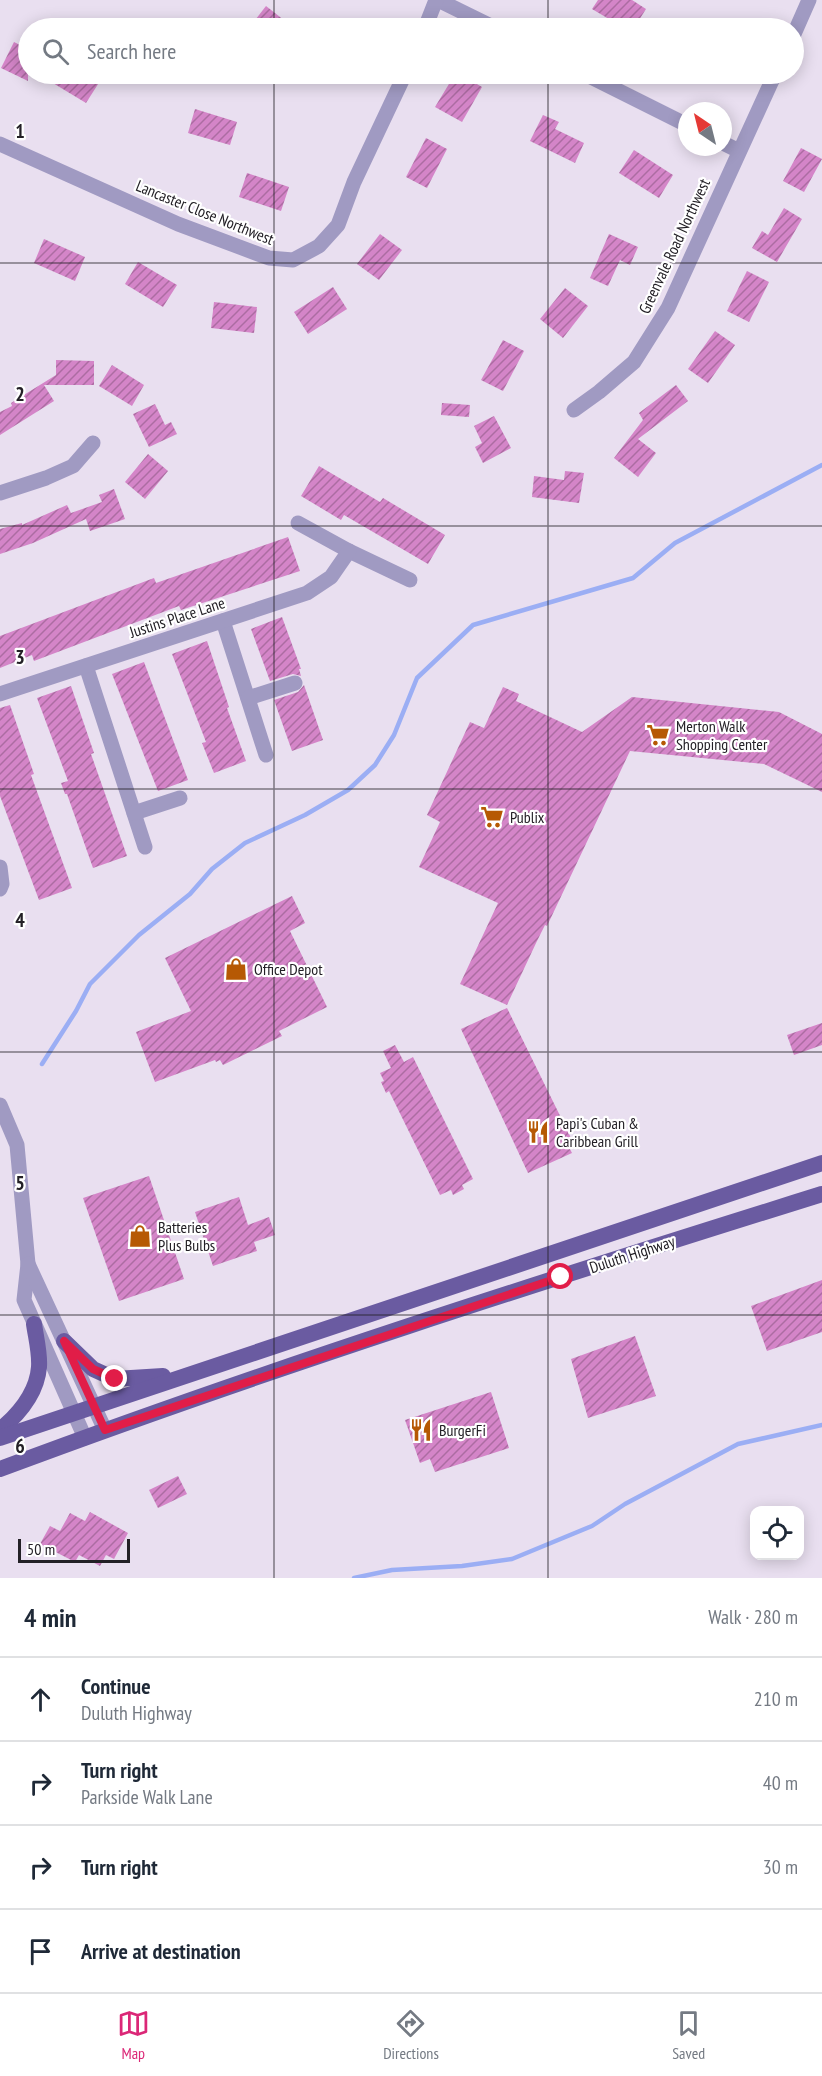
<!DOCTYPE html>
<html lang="en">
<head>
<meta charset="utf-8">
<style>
  :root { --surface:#fff; --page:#f2f2f3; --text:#1f2937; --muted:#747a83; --line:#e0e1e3; --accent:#db2777 }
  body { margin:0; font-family:"PT Sans Narrow",sans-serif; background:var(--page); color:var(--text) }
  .controls { position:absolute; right:18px; bottom:18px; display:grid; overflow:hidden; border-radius:12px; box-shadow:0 3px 15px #0003 }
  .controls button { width:54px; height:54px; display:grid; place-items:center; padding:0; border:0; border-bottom:2px solid var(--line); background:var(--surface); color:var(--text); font:30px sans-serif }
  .compass { position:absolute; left:678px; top:102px; width:54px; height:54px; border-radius:50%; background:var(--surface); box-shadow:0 3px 15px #0003; rotate:325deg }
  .scale { position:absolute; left:18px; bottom:15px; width:112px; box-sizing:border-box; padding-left:6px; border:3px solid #232026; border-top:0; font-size:16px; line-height:21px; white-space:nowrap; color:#232026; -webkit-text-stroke:4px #fff; paint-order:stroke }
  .stop { position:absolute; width:18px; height:18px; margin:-14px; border:4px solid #e11d48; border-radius:50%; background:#fff }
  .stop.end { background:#e11d48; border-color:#fff; box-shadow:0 2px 6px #0008 }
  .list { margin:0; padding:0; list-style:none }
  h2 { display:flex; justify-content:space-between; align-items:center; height:78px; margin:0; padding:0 24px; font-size:26px }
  h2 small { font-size:20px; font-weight:400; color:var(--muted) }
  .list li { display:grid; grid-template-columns:39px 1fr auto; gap:18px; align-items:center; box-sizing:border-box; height:84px; padding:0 24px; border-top:2px solid var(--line) }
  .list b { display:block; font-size:22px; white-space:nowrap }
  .list p { margin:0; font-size:20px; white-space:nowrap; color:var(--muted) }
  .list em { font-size:20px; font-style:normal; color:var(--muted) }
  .icon { flex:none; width:33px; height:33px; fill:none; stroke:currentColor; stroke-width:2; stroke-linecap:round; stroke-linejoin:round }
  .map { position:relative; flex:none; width:822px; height:1578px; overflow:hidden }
  .search { position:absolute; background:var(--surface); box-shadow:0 3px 15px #0003; left:18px; right:18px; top:18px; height:66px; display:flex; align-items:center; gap:15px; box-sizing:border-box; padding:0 21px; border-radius:33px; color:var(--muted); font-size:22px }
  .sheet { height:414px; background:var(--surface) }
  nav { display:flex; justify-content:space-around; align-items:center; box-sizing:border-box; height:84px; border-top:2px solid var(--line); background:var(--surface); font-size:16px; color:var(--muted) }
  nav a { display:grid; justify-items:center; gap:3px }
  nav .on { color:var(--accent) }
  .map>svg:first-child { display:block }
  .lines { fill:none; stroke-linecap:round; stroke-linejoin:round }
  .stream { stroke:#9baef4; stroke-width:4.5 }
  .building { fill:url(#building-hatch) }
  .minor { stroke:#a09ac2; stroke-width:15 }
  .primary { stroke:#6a5ba1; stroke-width:16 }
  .route { stroke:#e11d48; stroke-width:8 }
  .grid { fill:none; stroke:#232026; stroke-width:1.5; stroke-opacity:0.55 }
  .labels { text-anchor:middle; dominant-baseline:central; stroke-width:4.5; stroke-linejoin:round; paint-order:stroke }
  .street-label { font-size:16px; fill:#232026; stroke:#fff }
  .poi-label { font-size:16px; fill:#232026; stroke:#fff; text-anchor:start }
  .grid-label { font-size:20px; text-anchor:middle; font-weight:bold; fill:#232026; stroke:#fff; stroke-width:4.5; stroke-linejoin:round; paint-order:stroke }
</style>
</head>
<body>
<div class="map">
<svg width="822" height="1578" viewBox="0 0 822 1578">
  <defs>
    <pattern id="building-hatch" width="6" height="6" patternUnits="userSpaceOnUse" patternTransform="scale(1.5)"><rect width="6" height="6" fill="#d485c8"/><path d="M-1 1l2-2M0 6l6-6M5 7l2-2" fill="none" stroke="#ac6ca2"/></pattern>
  </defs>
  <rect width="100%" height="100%" fill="#e9dff0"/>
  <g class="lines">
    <g class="stream">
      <polyline points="42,1064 76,1011 90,984 139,935 190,894 212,869 245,843 305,815 348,790 375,765 394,735 417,678 473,625 633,578 675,543 822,465"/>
      <polyline points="354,1578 392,1570 462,1566 512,1559 592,1526 625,1504 738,1444 822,1425"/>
    </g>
  </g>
  <g class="building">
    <polygon points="598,0 632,0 646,9 634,28 624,28 592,9"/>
    <polygon points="266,6 294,28 249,28"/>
    <polygon points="14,42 28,49 28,81 1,68"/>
    <polygon points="38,74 88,74 100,81 86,103"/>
    <polygon points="455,74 460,74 482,87 462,122 435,107"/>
    <polygon points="195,109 237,122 230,145 188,133"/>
    <polygon points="543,115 559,122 555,129 584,143 575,163 530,141"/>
    <polygon points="426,138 447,149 427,188 406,177"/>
    <polygon points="801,148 822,159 804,192 783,181"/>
    <polygon points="634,150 673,175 659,198 619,173"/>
    <polygon points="247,173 289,187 281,211 239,197"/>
    <polygon points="784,208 802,219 777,262 752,248 762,231 768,235"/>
    <polygon points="380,234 402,250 379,280 357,264"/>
    <polygon points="609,234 638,247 630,265 620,260 608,286 590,278"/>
    <polygon points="44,239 85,257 75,281 34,263"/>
    <polygon points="138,262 177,285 163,307 125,284"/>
    <polygon points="747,271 769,282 749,322 727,311"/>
    <polygon points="333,287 347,309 308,334 294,312"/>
    <polygon points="565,288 588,306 563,338 540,319"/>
    <polygon points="214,302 257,307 254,333 211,328"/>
    <polygon points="715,331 735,345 708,383 688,369"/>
    <polygon points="503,340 524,351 503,391 481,380"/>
    <polygon points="56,360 94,361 94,385 44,385 54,401 0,435 0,412 12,406 11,403 56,375"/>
    <polygon points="112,365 144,385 132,406 99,386"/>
    <polygon points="676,385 688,401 638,439 656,453 638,477 614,458 643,420 639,413"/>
    <polygon points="442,403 470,405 469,417 441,415"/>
    <polygon points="155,404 165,425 171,422 177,434 149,447 133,414"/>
    <polygon points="494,416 511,448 483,463 475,447 482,443 474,426"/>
    <polygon points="148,454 168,471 145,499 125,482"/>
    <polygon points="319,466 380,502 383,498 445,535 428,564 344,515 341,520 301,496"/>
    <polygon points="565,471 584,473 579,503 532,497 534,476 564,480"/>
    <polygon points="114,489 125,519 90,531 86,519 33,543 0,554 0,529 22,523 22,525 67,505 71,513 102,502 99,495"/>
    <polygon points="288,537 300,571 181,610 179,606 34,661 32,655 0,668 0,636 154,578 156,583"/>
    <polygon points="282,617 301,669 299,669 301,676 293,674 270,681 251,629"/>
    <polygon points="207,641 229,707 227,708 246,761 214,773 202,743 206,742 172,654"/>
    <polygon points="144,662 188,780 158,791 112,674"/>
    <polygon points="304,685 323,740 292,751 274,700 298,692"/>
    <polygon points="71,686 94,753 91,754 127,856 93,868 67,794 65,794 61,783 68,781 37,698"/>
    <polygon points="503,687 519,694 516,701 582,732 632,697 779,712 822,734 822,792 764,764 630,751 547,926 545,925 537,941 507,1005 460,984 498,903 419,867 440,822 427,815 470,722 484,728"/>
    <polygon points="10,705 34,774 31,775 72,888 39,900 0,796 0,708"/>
    <polygon points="292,896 305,923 290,931 327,1007 279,1031 282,1036 223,1065 220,1060 216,1062 215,1060 155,1082 136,1032 191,1011 165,958"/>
    <polygon points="507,1008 571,1138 566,1141 572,1153 528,1173 461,1029"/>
    <polygon points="822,1023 822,1045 794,1055 787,1035"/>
    <polygon points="395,1045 404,1062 413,1057 473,1179 462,1185 464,1189 453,1195 451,1190 440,1195 389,1091 386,1093 381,1082 384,1081 380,1073 391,1068 383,1051"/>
    <polygon points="149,1176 184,1279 119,1301 83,1198"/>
    <polygon points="239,1197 248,1225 269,1217 275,1235 254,1242 257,1251 213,1266 195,1212"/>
    <polygon points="822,1280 822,1332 767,1351 751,1306"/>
    <polygon points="635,1336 656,1396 588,1418 571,1359"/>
    <polygon points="491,1392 509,1448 435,1472 430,1459 420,1463 405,1420"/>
    <polygon points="178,1476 187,1494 158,1508 149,1490"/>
    <polygon points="90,1512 128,1533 114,1559 106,1555 100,1566 79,1555 75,1562 40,1544 50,1526 60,1531 70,1513 85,1521"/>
  </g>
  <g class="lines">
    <g class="minor">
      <polyline points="438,0 495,28"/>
      <polyline points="425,28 436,0"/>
      <polyline points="794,34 809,0"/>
      <polyline points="585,74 687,125"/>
      <polyline points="723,143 739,151"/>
      <polyline points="0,144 178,224 269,258 293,260 319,246 338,225 354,182 405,74"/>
      <polyline points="574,410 599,392 634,362 668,308 775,74"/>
      <polyline points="0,493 46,478 73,466 93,443"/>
      <polyline points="298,523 349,551 410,580"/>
      <polyline points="223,621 266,755"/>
      <polyline points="86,666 145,847"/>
      <polyline points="0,694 307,593 331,577 349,551"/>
      <polyline points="248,698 295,683"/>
      <polyline points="134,813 180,798"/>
      <polyline points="0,867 2,884 0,889"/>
      <polyline points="0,1105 17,1145 28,1264 24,1300 85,1438"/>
      <polyline points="28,1264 105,1430"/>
    </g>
    <g class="primary">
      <polyline points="64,1341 93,1369 115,1379 163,1376"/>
      <path d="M 0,1430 C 19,1414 37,1393 39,1367 C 40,1353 36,1338 34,1324"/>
      <polyline points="0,1438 822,1163"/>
      <path d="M 0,1469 C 270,1368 547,1280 822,1194"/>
    </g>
  </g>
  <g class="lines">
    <polyline class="route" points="115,1379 93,1369 64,1341 105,1430 561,1277"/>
  </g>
  <path class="grid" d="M 274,0 L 274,28M 548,0 L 548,28M 274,74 L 274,1578M 548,74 L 548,1578M 0,263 L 822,263M 0,526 L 822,526M 0,789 L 822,789M 0,1052 L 822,1052M 0,1315 L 822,1315"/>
  <defs>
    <g id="supermarket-bare" transform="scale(1.8)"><path d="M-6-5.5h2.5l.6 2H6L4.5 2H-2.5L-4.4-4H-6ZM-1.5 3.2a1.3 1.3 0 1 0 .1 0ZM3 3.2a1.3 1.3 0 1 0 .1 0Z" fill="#b65904" stroke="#fff" stroke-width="2.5" paint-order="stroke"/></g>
    <g id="shop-bare" transform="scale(1.8)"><path d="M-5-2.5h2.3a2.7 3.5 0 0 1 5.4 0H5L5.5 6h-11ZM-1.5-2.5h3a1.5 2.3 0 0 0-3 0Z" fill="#b65904" stroke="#fff" stroke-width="2.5" paint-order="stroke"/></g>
    <g id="restaurant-bare" transform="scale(1.8)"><path d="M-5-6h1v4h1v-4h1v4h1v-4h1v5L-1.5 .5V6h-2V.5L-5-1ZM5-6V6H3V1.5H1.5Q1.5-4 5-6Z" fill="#b65904" stroke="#fff" stroke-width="2.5" paint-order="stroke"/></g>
  </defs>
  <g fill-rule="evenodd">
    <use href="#supermarket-bare" x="658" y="735"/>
    <use href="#supermarket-bare" x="492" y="817"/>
    <use href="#shop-bare" x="236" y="969"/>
    <use href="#restaurant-bare" x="538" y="1132"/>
    <use href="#shop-bare" x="140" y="1236"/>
    <use href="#restaurant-bare" x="421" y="1430"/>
  </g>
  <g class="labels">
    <g class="street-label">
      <text transform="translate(205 212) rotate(22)">Lancaster Close Northwest</text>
      <text transform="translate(674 246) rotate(-65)">Greenvale Road Northwest</text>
      <text transform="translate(177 617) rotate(-18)">Justins Place Lane</text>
      <text transform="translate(632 1254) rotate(-18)">Duluth Highway</text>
    </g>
    <g class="poi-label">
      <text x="676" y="726">Merton Walk<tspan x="676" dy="18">Shopping Center</tspan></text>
      <text x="510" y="817">Publix</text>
      <text x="254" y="969">Office Depot</text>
      <text x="556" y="1123">Papi's Cuban &amp;<tspan x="556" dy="18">Caribbean Grill</tspan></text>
      <text x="158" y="1227">Batteries<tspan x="158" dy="18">Plus Bulbs</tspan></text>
      <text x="439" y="1430">BurgerFi</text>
    </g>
  </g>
  <g class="grid-label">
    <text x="20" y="138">1</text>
    <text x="20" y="401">2</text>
    <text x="20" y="664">3</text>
    <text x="20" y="927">4</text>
    <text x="20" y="1190">5</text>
    <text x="20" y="1453">6</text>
  </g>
</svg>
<div class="controls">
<button><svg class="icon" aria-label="locate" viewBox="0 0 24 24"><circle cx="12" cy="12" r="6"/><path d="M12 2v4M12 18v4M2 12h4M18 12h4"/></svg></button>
</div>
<svg class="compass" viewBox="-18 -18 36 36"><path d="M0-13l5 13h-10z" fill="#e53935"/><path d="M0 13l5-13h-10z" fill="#747a83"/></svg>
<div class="scale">50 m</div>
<div class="stop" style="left:561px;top:1277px"></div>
<div class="stop end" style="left:115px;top:1379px"></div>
<div class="search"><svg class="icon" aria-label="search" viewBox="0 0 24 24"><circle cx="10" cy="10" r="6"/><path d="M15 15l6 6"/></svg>Search here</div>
</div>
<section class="sheet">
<h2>4 min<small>Walk · 280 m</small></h2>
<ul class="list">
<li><svg class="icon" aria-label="ahead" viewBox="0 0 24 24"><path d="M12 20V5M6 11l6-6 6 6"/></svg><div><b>Continue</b><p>Duluth Highway</p></div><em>210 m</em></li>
<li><svg class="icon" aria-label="right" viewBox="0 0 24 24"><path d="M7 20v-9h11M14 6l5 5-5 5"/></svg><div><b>Turn right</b><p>Parkside Walk Lane</p></div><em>40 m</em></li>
<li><svg class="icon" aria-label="right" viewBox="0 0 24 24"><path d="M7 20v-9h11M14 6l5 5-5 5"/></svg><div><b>Turn right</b></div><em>30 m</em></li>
<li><svg class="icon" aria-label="arrive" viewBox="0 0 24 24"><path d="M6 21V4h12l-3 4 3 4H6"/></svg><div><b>Arrive at destination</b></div></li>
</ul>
</section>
<nav>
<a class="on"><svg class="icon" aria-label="map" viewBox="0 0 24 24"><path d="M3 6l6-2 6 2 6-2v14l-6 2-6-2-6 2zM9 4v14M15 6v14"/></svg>Map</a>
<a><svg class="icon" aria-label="directions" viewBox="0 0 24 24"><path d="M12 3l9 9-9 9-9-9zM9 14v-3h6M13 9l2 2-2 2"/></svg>Directions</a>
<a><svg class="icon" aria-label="saved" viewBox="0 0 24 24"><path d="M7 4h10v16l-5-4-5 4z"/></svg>Saved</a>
</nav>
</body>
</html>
